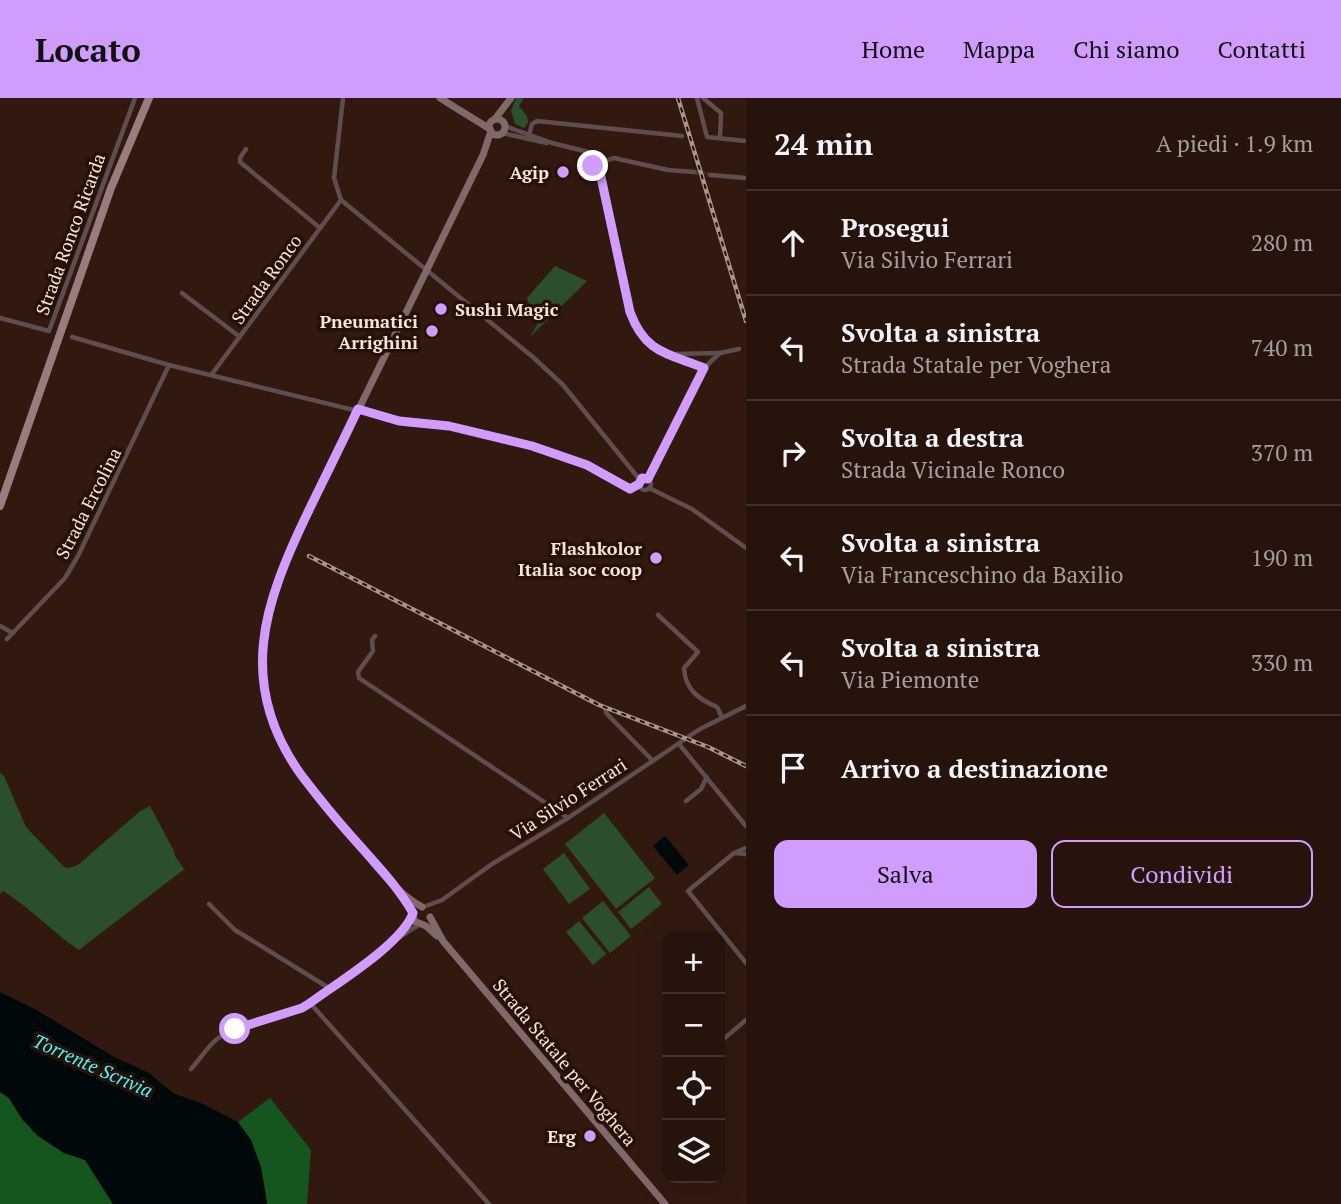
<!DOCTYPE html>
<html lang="it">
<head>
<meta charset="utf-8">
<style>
  :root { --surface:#25130c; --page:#31201a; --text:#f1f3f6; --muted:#a39e9d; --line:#42322d; --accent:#d09dff }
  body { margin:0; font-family:"PT Serif",serif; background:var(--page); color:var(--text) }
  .controls { position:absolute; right:21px; bottom:21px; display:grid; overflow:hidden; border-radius:14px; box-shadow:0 7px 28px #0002 }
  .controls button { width:63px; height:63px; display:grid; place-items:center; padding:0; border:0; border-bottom:2px solid var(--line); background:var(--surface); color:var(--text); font:35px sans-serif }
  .stop { position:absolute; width:21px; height:21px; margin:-16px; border:5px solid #d09dff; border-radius:50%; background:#fff }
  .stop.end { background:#d09dff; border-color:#fff; box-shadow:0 2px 7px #0008 }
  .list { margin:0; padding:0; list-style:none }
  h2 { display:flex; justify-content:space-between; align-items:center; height:91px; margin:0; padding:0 28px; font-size:30px }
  h2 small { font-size:23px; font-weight:400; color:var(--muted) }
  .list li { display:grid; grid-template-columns:46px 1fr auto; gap:21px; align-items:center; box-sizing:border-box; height:105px; padding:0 28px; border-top:2px solid var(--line) }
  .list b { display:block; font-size:26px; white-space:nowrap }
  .list p { margin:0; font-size:23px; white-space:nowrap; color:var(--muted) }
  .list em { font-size:23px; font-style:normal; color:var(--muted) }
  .actions { display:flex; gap:14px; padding:21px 28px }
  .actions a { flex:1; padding:16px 0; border:2px solid var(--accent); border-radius:14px; text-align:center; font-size:24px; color:var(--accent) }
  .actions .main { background:var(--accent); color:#111 }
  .icon { flex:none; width:38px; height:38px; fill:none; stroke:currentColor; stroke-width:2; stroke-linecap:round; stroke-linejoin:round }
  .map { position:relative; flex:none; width:746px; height:1106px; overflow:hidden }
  header { display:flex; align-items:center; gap:42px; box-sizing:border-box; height:98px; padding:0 35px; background:var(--accent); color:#111 }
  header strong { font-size:33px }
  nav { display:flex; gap:38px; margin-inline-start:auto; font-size:24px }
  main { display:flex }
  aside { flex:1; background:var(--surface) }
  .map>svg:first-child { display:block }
  .green { fill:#2b4e2d }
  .forest { fill:#15561f }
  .water { fill:#00090a }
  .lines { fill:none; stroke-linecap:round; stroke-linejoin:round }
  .minor-tunnel { stroke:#4e372f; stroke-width:4.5; stroke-dasharray:4.5 2; stroke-linecap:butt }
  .minor { stroke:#5d4f4f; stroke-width:4.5 }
  .secondary { stroke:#7f696a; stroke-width:7 }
  .primary { stroke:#997c7e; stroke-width:8 }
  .rail-casing { stroke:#a8958d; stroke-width:4.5 }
  .rail { stroke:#271007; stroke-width:2; stroke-dasharray:5; stroke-linecap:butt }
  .route { stroke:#d09dff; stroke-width:9 }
  .poi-dot { fill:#d09dff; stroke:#271007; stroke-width:2.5 }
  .labels { text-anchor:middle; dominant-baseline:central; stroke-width:7; stroke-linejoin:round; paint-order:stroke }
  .poi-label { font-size:18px; font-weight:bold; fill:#f5e4dd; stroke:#271007; text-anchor:end }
  .street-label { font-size:18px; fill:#f5e4dd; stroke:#271007 }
  .water-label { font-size:19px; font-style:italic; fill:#41f6ff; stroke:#271007 }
</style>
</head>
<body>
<header>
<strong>Locato</strong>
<nav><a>Home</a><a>Mappa</a><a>Chi siamo</a><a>Contatti</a></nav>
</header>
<main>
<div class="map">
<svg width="746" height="1106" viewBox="0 0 746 1106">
  <rect width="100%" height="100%" fill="#311910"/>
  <g class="green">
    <polygon points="516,0 524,0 519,8 527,18 528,25 524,30 515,26 511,13"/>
    <polygon points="555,168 587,183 530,239 537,227 527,200"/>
    <path d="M 0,675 L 4,678 L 26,729 L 64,769 L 69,770 L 78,767 L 139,714 L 150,708 L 175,755 L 174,756 L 185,773 L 183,772 L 79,852 C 52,834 31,810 3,793 L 0,796 Z"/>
    <polygon points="604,715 655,780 616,811 565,746"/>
    <polygon points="564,755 590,791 569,806 543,771"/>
    <polygon points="649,789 662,806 631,831 618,814"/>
    <polygon points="603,803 631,838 610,855 582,820"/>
    <polygon points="579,823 606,856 593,867 566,834"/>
  </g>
  <g class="forest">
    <polygon points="0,994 9,1000 22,1021 38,1038 64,1055 85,1062 113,1106 0,1106"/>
    <path d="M 270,1000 L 311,1052 L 307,1106 L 267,1106 C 264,1075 256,1049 238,1024 Z"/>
  </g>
  <g class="water">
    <polygon points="665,738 689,767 677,777 653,748"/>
    <polygon points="0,894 35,911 114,959 149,975 173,995 203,1006 238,1024 251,1042 261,1069 267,1106 113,1106 85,1062 64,1055 38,1038 22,1021 9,1000 0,994"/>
  </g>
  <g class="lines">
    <polyline class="minor-tunnel" points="694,74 711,77"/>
    <g class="minor">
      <polyline points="343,0 334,80 341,102 534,260 563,287 640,382"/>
      <polyline points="697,0 707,39 746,43"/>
      <polyline points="703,0 721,15 720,40"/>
      <polyline points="505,28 552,45 588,54 595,60"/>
      <polyline points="502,35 547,45"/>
      <polyline points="528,41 532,26 537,23 682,38"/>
      <polyline points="246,51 240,60 240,64 320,130"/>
      <polyline points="602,64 600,61 595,60 593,67 599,70 602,64 614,60 668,72 694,74"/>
      <path d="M 599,70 L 630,214 C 645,255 668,255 704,270"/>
      <polyline points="711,77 746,80"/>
      <polyline points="182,195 240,239"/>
      <polyline points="0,220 49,233 135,0"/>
      <polyline points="72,239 169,267 399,323 449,328 532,348 587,367 630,391 639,386"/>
      <polyline points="675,256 719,255"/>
      <polyline points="212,276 341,102"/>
      <circle cx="645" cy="386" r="6"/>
      <polyline points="648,381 704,270 720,255 739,251"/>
      <polyline points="649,390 692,411 746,450"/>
      <path d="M 658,517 L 698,554 L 684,570 C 685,591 698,601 717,609 L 722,619"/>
      <polyline points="0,528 13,535"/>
      <polyline points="375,538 372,542 373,553 358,574 359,580 568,720"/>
      <polyline points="7,541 65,480 78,458 169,267"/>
      <polyline points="605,611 607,616 653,663"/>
      <polyline points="679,646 746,728"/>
      <polyline points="686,703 701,691 707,679"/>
      <polyline points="746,750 734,755 688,793 746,865"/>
      <polyline points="734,755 746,756"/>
      <polyline points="209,806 235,832 329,890"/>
      <polyline points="423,809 442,802 492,766 568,720 700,631 746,608"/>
      <polyline points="398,840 420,826"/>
      <polyline points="310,905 489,1106"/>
      <polyline points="720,944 746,922"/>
      <path d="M 191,971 C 199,962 209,947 217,941 C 241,924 274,919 302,910 L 310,905 L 394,842 L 405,830 L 412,817"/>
    </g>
    <g class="secondary">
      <polyline points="440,0 490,31"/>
      <polyline points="495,21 511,0"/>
      <circle cx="497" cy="29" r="8"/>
      <polyline points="403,799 413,815 414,823 426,828 437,838"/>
      <path d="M 422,809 C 393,793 372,762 351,738 C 286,666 240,599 272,499 C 280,473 292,449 303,425 L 483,57 L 491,33"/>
      <polyline points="430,819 443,843 665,1106"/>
    </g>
    <polyline class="primary" points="0,408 111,90 149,0"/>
    <g class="rail-casing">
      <g id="rail">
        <polyline points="678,0 746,223"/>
        <polyline points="309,458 599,607 708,649 746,668"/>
      </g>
    </g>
    <use href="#rail" class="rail"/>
  </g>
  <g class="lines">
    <path class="route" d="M 235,931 L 302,910 L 310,905 C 337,885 402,846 413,815 C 397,787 374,764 353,740 C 335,720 318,699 302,678 C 235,586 264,505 309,412 C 325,379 342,345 358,311 L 399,323 L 449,328 L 532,348 L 587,367 L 630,391 L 639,386 L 642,380 L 648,381 L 704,270 C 667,255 645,255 630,214 L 599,70 L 593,68"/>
  </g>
  <g class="poi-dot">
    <circle cx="563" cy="74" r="7"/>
    <circle cx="441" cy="211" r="7"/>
    <circle cx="432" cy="233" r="7"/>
    <circle cx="656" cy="460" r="7"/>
    <circle cx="590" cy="1038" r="7"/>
  </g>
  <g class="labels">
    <g class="poi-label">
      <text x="549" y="74">Agip</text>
      <text x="455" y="211" text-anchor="start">Sushi Magic</text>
      <text x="418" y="223">Pneumatici<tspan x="418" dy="21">Arrighini</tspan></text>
      <text x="642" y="450">Flashkolor<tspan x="642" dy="21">Italia soc coop</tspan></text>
      <text x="576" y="1038">Erg</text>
    </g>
    <g class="street-label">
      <text transform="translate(70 136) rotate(-70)">Strada Ronco Ricarda</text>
      <text transform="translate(266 181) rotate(-54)">Strada Ronco</text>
      <text transform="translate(88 405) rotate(-63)">Strada Ercolina</text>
      <text transform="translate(568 701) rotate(-33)">Via Silvio Ferrari</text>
      <text transform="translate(565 964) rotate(50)">Strada Statale per Voghera</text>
    </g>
    <g class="water-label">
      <text transform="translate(93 967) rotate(24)">Torrente Scrivia</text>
    </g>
  </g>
</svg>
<div class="controls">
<button>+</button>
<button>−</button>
<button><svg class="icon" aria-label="locate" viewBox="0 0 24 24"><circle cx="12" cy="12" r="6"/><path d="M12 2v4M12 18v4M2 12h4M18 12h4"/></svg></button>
<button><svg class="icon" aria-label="layers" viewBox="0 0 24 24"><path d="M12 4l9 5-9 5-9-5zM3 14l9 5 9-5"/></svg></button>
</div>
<div class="stop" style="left:235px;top:931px"></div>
<div class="stop end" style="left:593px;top:68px"></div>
</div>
<aside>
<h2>24 min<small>A piedi · 1.9 km</small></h2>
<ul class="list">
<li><svg class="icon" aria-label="ahead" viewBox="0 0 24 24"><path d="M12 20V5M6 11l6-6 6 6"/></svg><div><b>Prosegui</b><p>Via Silvio Ferrari</p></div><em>280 m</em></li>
<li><svg class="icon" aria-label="left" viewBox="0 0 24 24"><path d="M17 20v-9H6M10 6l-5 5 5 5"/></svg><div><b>Svolta a sinistra</b><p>Strada Statale per Voghera</p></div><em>740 m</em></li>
<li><svg class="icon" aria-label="right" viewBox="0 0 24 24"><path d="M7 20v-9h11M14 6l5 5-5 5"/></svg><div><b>Svolta a destra</b><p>Strada Vicinale Ronco</p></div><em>370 m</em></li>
<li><svg class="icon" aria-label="left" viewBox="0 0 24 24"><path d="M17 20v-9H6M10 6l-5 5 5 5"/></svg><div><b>Svolta a sinistra</b><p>Via Franceschino da Baxilio</p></div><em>190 m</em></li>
<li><svg class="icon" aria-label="left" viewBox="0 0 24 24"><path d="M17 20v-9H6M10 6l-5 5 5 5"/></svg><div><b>Svolta a sinistra</b><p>Via Piemonte</p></div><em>330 m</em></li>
<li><svg class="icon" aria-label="arrive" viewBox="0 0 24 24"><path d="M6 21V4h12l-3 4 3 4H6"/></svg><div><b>Arrivo a destinazione</b></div></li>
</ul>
<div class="actions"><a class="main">Salva</a><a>Condividi</a></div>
</aside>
</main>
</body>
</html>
